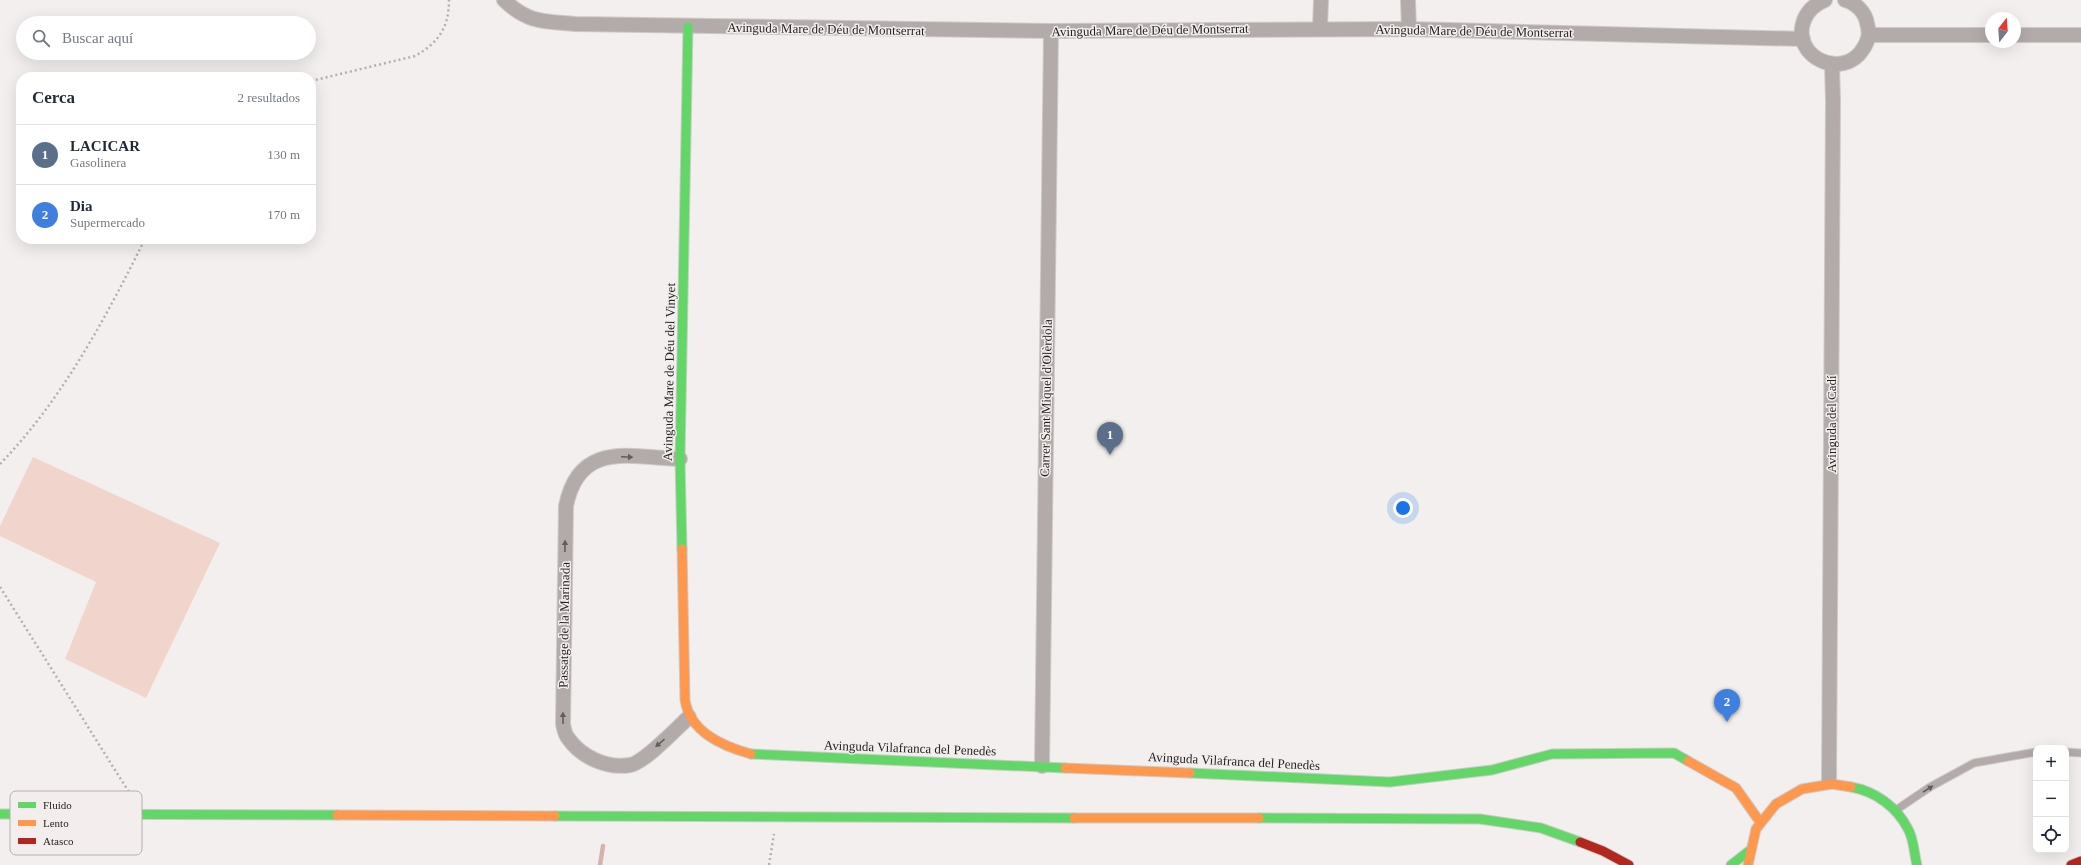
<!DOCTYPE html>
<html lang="es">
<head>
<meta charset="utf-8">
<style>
  :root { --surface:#fff; --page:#f6f6f7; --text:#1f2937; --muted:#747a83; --line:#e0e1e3; --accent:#d93025 }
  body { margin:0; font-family:"Times New Roman",serif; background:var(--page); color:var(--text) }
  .controls { position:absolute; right:12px; bottom:12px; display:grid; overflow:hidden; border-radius:8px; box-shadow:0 4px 16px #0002 }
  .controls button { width:36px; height:36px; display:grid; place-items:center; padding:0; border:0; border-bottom:1px solid var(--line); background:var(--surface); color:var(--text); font:20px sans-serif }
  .compass { position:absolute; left:1985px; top:12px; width:36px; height:36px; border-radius:50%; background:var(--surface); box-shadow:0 4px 16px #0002; rotate:17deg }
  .you { position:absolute; left:1403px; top:508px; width:14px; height:14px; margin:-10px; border:3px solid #fff; border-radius:50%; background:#1a73e8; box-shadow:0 0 0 6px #1a73e833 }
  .badge { display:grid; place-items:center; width:26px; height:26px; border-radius:50%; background:var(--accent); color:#fff; font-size:13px; font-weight:700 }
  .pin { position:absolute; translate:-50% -33px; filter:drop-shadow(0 1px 2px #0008) }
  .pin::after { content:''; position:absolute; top:21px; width:14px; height:12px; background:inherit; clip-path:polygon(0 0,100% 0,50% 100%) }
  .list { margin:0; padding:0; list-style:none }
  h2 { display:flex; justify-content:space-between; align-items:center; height:52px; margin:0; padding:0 16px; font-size:17px }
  h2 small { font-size:13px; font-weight:400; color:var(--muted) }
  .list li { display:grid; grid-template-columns:26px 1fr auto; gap:12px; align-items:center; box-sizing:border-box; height:60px; padding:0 16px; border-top:1px solid var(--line) }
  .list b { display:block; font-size:15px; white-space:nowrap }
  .list p { margin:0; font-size:13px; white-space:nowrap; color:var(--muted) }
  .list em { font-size:13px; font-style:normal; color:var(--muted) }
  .icon { flex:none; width:22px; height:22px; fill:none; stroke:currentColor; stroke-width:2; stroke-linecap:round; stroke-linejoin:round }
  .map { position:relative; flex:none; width:2081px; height:865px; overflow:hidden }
  .search { position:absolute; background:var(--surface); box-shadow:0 4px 16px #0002; left:16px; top:16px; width:300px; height:44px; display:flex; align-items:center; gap:10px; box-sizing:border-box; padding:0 14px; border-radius:22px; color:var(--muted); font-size:15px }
  .panel { position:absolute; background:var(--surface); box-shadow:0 4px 16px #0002; left:16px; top:72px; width:300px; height:172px; border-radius:16px }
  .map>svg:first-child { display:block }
  .green { fill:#f1d5cd }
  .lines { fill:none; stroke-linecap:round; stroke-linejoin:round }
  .stream { stroke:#d6b3aa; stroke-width:4.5 }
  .lane-casing { stroke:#cccac9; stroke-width:9 }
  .street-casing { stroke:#cccac9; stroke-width:16 }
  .fast-casing { stroke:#cccac9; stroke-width:11 }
  .slow-casing { stroke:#cccac9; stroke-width:11 }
  .jam-casing { stroke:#cccac9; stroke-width:11 }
  .path { stroke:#b4afad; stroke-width:2.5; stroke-dasharray:2 3; stroke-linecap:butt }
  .lane { stroke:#b2aba9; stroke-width:7 }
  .street { stroke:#b2aba9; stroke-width:14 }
  .fast { stroke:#63d668; stroke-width:9 }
  .slow { stroke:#ff974d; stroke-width:9 }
  .jam { stroke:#b3261e; stroke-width:9 }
  .oneway { fill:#625e5d }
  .labels { text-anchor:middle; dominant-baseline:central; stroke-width:3; stroke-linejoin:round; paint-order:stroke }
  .street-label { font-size:13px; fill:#211f1e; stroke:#f3eeed }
  .key { fill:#f3eeed; stroke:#b4b0af; stroke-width:1 }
  .key-label { font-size:11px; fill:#211f1e }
</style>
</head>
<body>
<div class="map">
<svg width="2081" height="865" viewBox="0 0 2081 865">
  <rect width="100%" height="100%" fill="#f2efee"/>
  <polygon class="green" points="33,457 220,543 146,698 65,659 96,582 0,536 0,526"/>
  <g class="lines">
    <polyline class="stream" points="600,865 603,846"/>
    <g class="lane-casing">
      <g id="lane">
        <polyline points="2066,752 2081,753"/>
        <polyline points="1896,810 1930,787 1974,763 2036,752"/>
      </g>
    </g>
    <g class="street-casing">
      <g id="street">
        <path d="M 504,0 C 528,23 543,21 575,24 L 1051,31 L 1409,29 L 1803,39"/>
        <polyline points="1408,0 1409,29"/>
        <path d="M 1825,0 C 1815,4 1808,10 1804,20 C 1790,57 1843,81 1863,49 C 1869,40 1870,33 1867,23 C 1865,12 1856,3 1845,0"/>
        <polyline points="1320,28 1321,0"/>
        <polyline points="1869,35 1991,35"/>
        <polyline points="2015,35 2081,35"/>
        <path d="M 680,459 C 629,457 579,441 566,506 L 563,724 C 564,729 565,735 568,738 C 581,757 607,769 630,765 C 644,763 677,728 689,717"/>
        <polyline points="1042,766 1051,31"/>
        <polyline points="1829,782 1833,101 1832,65"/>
      </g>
    </g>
    <g class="fast-casing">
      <g id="fast">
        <polyline points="682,549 680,459 688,27"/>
        <polyline points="751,754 1065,768"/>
        <polyline points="1190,773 1390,782 1492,770 1552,754 1674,753 1688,761"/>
        <path d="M 1851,787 C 1875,791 1897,807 1908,829 C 1914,839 1914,854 1917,865"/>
        <polyline points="0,814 337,815"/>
        <polyline points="555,816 1074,818"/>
        <polyline points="1259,818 1480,819 1541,828 1580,842"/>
        <polyline points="1731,865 1749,851"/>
      </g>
    </g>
    <g class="slow-casing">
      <g id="slow">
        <path d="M 682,549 L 685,700 C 690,732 722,746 751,754"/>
        <polyline points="1688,761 1736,788 1760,822"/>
        <polyline points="1065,768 1190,773"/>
        <polyline points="337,815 555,816"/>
        <polyline points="1074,818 1259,818"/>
        <polyline points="1748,865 1756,829 1776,804 1802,789 1832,784 1851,787"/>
      </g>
    </g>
    <g class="jam-casing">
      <g id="jam">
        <polyline points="1580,842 1603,851 1629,865"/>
        <polyline points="2071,865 2081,861"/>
      </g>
    </g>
    <g class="path">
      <path d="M 311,81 L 415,56 C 438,43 449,28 449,0"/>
      <path d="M 0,464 C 62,400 105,319 145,239"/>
      <polyline points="0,587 132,797"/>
      <polyline points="769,865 774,834"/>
    </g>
    <use href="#lane" class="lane"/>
    <use href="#street" class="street"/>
    <use href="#fast" class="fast"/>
    <use href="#slow" class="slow"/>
    <use href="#jam" class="jam"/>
  </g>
  <defs><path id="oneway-solid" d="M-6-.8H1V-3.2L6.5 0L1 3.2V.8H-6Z"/></defs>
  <g class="oneway">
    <use href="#oneway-solid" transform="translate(627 457) rotate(2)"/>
    <use href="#oneway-solid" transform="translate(565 546) rotate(-89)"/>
    <use href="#oneway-solid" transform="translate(563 718) rotate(-91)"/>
    <use href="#oneway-solid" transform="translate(660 743) rotate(139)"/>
    <use href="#oneway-solid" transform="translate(1928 789) rotate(-32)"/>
  </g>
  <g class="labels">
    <g class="street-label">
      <text transform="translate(826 29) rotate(1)">Avinguda Mare de Déu de Montserrat</text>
      <text transform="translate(1150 30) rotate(-1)">Avinguda Mare de Déu de Montserrat</text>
      <text transform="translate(1474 31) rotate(1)">Avinguda Mare de Déu de Montserrat</text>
      <text transform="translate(669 372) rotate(-89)">Avinguda Mare de Déu del Vinyet</text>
      <text transform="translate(1046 398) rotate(-89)">Carrer Sant Miquel d'Olèrdola</text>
      <text transform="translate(1831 424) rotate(-90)">Avinguda del Cadí</text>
      <text transform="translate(564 625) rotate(-89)">Passatge de la Marinada</text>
      <text transform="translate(910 748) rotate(2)">Avinguda Vilafranca del Penedès</text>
      <text transform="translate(1234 761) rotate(3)">Avinguda Vilafranca del Penedès</text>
    </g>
  </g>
  <rect x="10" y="791" width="132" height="64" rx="6" class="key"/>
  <rect x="18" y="802" width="18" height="6" fill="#63d668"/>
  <rect x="18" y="820" width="18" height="6" fill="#ff974d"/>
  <rect x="18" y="838" width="18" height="6" fill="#b3261e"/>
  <g class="key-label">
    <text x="43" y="809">Fluido</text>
    <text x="43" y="827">Lento</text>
    <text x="43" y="845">Atasco</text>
  </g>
</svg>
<div class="controls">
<button>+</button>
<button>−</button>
<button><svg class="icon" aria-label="locate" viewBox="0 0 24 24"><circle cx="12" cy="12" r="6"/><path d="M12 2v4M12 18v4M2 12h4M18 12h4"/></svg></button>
</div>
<svg class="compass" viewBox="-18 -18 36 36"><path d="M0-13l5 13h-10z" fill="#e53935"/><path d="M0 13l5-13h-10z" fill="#747a83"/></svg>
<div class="you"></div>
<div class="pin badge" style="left:1110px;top:455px;background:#5c6f8a">1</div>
<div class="pin badge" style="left:1727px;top:722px;background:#3f7fe0">2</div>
<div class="search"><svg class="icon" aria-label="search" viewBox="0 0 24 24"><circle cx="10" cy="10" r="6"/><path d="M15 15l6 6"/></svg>Buscar aquí</div>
<section class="panel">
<h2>Cerca<small>2 resultados</small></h2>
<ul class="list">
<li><span class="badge" style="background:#5c6f8a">1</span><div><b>LACICAR</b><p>Gasolinera</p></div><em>130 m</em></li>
<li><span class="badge" style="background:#3f7fe0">2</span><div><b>Dia</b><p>Supermercado</p></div><em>170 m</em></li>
</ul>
</section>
</div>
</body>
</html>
